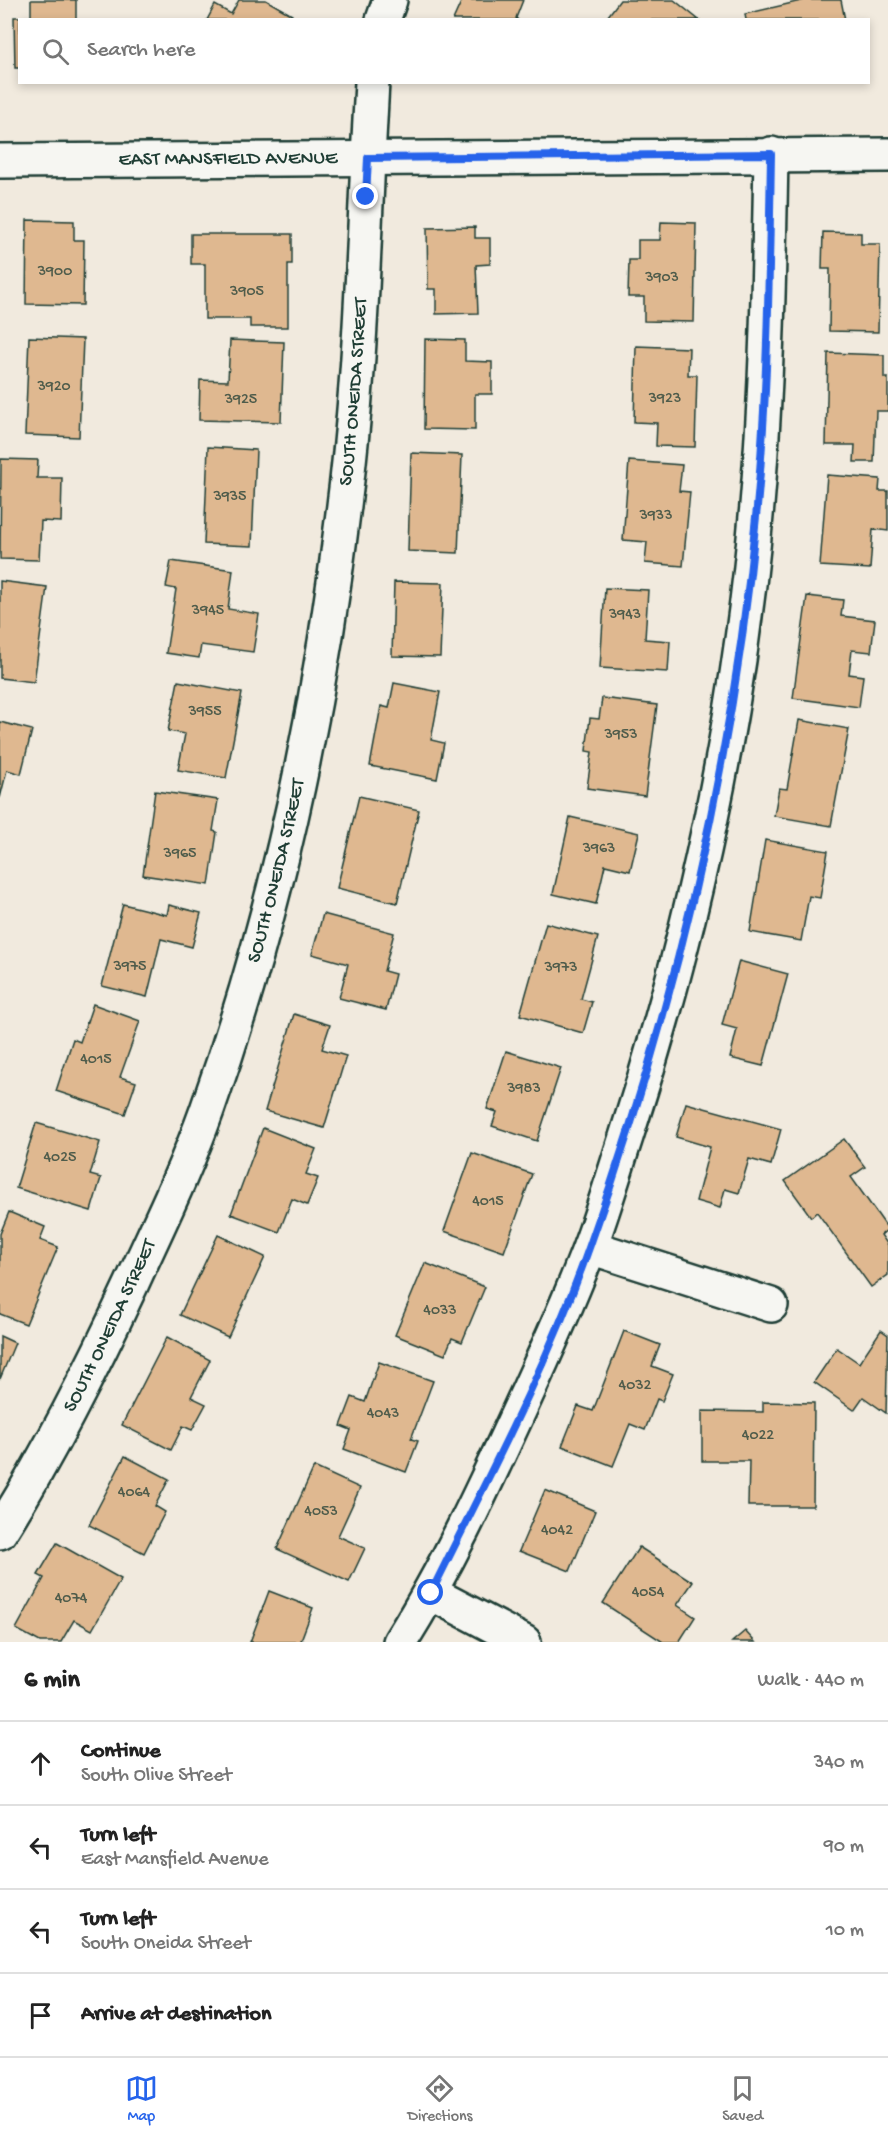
<!DOCTYPE html>
<html lang="en">
<head>
<meta charset="utf-8">
<style>
  :root { --surface:#fff; --page:#f2f2f2; --text:#222; --muted:#767676; --line:#e0e0e0; --accent:#2563eb }
  body { margin:0; font-family:"Gochi Hand",sans-serif; background:var(--page); color:var(--text) }
  .stop { position:absolute; width:18px; height:18px; margin:-14px; border:4px solid #2563eb; border-radius:50%; background:#fff }
  .stop.end { background:#2563eb; border-color:#fff; box-shadow:0 2px 6px #0008 }
  .list { margin:0; padding:0; list-style:none }
  h2 { display:flex; justify-content:space-between; align-items:center; height:78px; margin:0; padding:0 24px; font-size:26px }
  h2 small { font-size:20px; font-weight:400; color:var(--muted) }
  .list li { display:grid; grid-template-columns:39px 1fr auto; gap:18px; align-items:center; box-sizing:border-box; height:84px; padding:0 24px; border-top:2px solid var(--line) }
  .list b { display:block; font-size:22px; white-space:nowrap }
  .list p { margin:0; font-size:20px; white-space:nowrap; color:var(--muted) }
  .list em { font-size:20px; font-style:normal; color:var(--muted) }
  .icon { flex:none; width:33px; height:33px; fill:none; stroke:currentColor; stroke-width:2; stroke-linecap:round; stroke-linejoin:round }
  .map { position:relative; flex:none; width:888px; height:1642px; overflow:hidden }
  .search { position:absolute; background:var(--surface); box-shadow:0 3px 9px #0003; left:18px; right:18px; top:18px; height:66px; display:flex; align-items:center; gap:15px; box-sizing:border-box; padding:0 21px; border-radius:0px; color:var(--muted); font-size:22px }
  .sheet { height:414px; background:var(--surface) }
  nav { display:flex; justify-content:space-around; align-items:center; box-sizing:border-box; height:84px; border-top:2px solid var(--line); background:var(--surface); font-size:16px; color:var(--muted) }
  nav a { display:grid; justify-items:center; gap:3px }
  nav .on { color:var(--accent) }
  .map>svg:first-child { display:block }
  .building { fill:#dfb890; stroke:#1f3d34; stroke-width:1.5 }
  .lines { fill:none; stroke-linecap:round; stroke-linejoin:round }
  .minor-casing { stroke:#1f3d34; stroke-width:38 }
  .tertiary-casing { stroke:#1f3d34; stroke-width:38 }
  .minor { stroke:#f6f6f2; stroke-width:33 }
  .tertiary { stroke:#f6f6f2; stroke-width:33 }
  .route { stroke:#2563eb; stroke-width:8 }
  .labels { text-anchor:middle; dominant-baseline:central; stroke-width:6; stroke-linejoin:round; paint-order:stroke }
  .number-label { font-size:16px; fill:#4f5c4b }
  .street-label { font-size:20px; fill:#1f3d34; stroke:#f6f6f2 }
</style>
</head>
<body>
<div class="map">
<svg width="888" height="1642" viewBox="0 0 888 1642">
  <rect width="100%" height="100%" fill="#f1eade"/>
  <filter id="ink" filterUnits="userSpaceOnUse"><feTurbulence type="fractalNoise" baseFrequency=".0167" numOctaves="2"/><feDisplacementMap in="SourceGraphic" scale="12" xChannelSelector="R" yChannelSelector="G"/><feConvolveMatrix kernelMatrix="1 2 1 2 8 2 1 2 1" color-interpolation-filters="sRGB"/></filter>
  <g filter="url(#ink)">
    <g class="building">
      <polygon points="31,0 76,0 76,20 20,20 20,68 15,68 14,17 31,17"/>
      <polygon points="239,0 266,0 292,15 289,20 207,20 215,5 231,14"/>
      <polygon points="462,0 523,0 516,18 518,20 453,20"/>
      <polygon points="620,0 674,0 699,20 605,20"/>
      <polygon points="805,0 841,0 845,20 746,20 745,14"/>
      <polygon points="27,220 74,221 74,240 84,240 83,305 26,304"/>
      <polygon points="661,222 696,223 694,322 644,321 644,297 628,297 629,260 638,260 638,240 660,240"/>
      <polygon points="475,227 475,238 490,238 490,264 476,265 478,313 436,314 436,289 428,289 427,228"/>
      <polygon points="823,232 861,233 861,244 880,244 878,332 829,331 830,269 822,269"/>
      <polygon points="191,234 292,234 292,264 288,264 288,327 250,327 250,319 205,319 205,264 191,264"/>
      <polygon points="29,337 83,339 79,437 25,435"/>
      <polygon points="425,339 465,340 465,361 492,362 492,394 475,394 475,430 424,429"/>
      <polygon points="230,340 284,342 281,422 199,420 200,380 228,381"/>
      <polygon points="636,346 689,348 688,375 697,375 695,447 656,446 657,423 634,422"/>
      <polygon points="828,353 884,355 884,378 888,378 888,411 876,411 874,462 854,462 855,445 826,445"/>
      <polygon points="208,447 256,450 252,546 204,544"/>
      <polygon points="411,453 462,455 458,553 408,551"/>
      <polygon points="1,459 38,460 37,478 62,478 61,522 41,521 39,560 0,559"/>
      <polygon points="629,461 682,465 679,491 690,492 683,566 645,563 647,542 623,540"/>
      <polygon points="827,475 880,479 879,491 888,491 888,531 873,529 870,569 820,566"/>
      <polygon points="171,561 233,570 228,609 259,614 253,652 201,645 199,658 166,653 176,589 166,587"/>
      <polygon points="0,581 47,587 34,682 0,678"/>
      <polygon points="394,582 443,583 440,657 392,656"/>
      <polygon points="605,588 648,590 645,639 670,641 668,672 600,668"/>
      <polygon points="807,596 843,600 841,616 875,620 871,652 852,650 849,674 863,676 859,707 793,698"/>
      <polygon points="178,681 242,693 226,778 178,770 185,734 168,731"/>
      <polygon points="394,683 440,692 431,740 444,743 437,779 370,766 381,706 389,708"/>
      <polygon points="602,698 657,705 645,796 587,788 592,752 586,751 590,718 599,719"/>
      <polygon points="799,720 849,729 831,826 774,816 779,788 787,789"/>
      <polygon points="0,722 32,730 21,774 7,770 0,798"/>
      <polygon points="155,791 218,800 213,831 217,832 209,885 143,875"/>
      <polygon points="359,796 419,810 397,903 337,888"/>
      <polygon points="570,817 639,833 630,871 605,865 596,904 553,894"/>
      <polygon points="765,840 828,851 820,898 809,896 801,941 750,932"/>
      <polygon points="123,904 167,915 169,905 201,913 192,947 161,939 147,997 102,986"/>
      <polygon points="323,914 394,933 384,971 395,974 386,1010 339,998 348,964 312,954"/>
      <polygon points="546,923 598,937 581,999 592,1002 583,1033 520,1015"/>
      <polygon points="739,961 788,974 763,1066 730,1058 737,1029 722,1025"/>
      <polygon points="93,1004 140,1021 120,1077 136,1082 125,1114 56,1091 73,1039 80,1042"/>
      <polygon points="294,1014 330,1025 322,1049 346,1056 324,1128 265,1111"/>
      <polygon points="506,1051 561,1068 537,1141 492,1126 497,1112 487,1109"/>
      <polygon points="686,1103 781,1129 771,1165 749,1159 739,1193 725,1189 720,1208 696,1201 710,1147 676,1137"/>
      <polygon points="36,1123 100,1142 90,1175 101,1178 91,1211 16,1188"/>
      <polygon points="263,1128 316,1149 306,1174 318,1178 307,1205 292,1199 279,1232 231,1214"/>
      <polygon points="844,1139 865,1167 851,1177 888,1229 881,1235 888,1245 888,1275 871,1287 817,1212 811,1217 785,1181"/>
      <polygon points="472,1153 532,1174 504,1252 444,1231"/>
      <polygon points="9,1212 45,1227 40,1240 58,1247 26,1324 0,1314 0,1234"/>
      <polygon points="218,1235 265,1257 228,1337 180,1315"/>
      <polygon points="425,1263 485,1287 462,1342 452,1338 445,1355 395,1335"/>
      <polygon points="881,1330 888,1335 886,1413 863,1397 854,1410 814,1382 837,1348 859,1363"/>
      <polygon points="624,1331 660,1345 652,1366 673,1374 662,1401 657,1399 645,1430 630,1424 613,1466 562,1446 578,1406 593,1411"/>
      <polygon points="0,1336 15,1343 0,1379"/>
      <polygon points="167,1337 210,1360 191,1397 206,1404 192,1430 183,1426 171,1450 122,1425"/>
      <polygon points="379,1362 433,1381 411,1439 418,1441 406,1472 344,1449 351,1430 341,1426 352,1397 365,1402"/>
      <polygon points="763,1402 814,1403 813,1506 748,1506 749,1461 702,1461 702,1411 763,1412"/>
      <polygon points="125,1456 169,1479 155,1506 165,1512 144,1553 89,1525"/>
      <polygon points="314,1467 360,1488 338,1536 365,1548 349,1582 277,1549"/>
      <polygon points="545,1490 595,1511 570,1571 519,1551"/>
      <polygon points="57,1543 121,1579 92,1630 74,1620 61,1642 40,1642 16,1629 44,1578 38,1575"/>
      <polygon points="639,1547 693,1582 677,1605 695,1617 679,1642 663,1642 603,1603"/>
      <polygon points="269,1591 313,1608 301,1640 305,1642 250,1642"/>
      <polygon points="745,1631 755,1642 732,1642"/>
    </g>
    <g class="lines">
      <g class="minor-casing">
        <g id="minor">
          <polyline points="590,1247 771,1305"/>
          <path id="s1" d="M 0,1532 C 50,1453 93,1367 132,1283 C 158,1226 186,1169 207,1110 C 277,913 321,705 345,497 C 359,385 363,271 368,158"/>
          <polyline points="431,1593 524,1642"/>
          <path d="M 400,1642 C 446,1569 482,1491 518,1413 C 543,1359 568,1304 589,1249 C 603,1212 614,1174 626,1137 C 692,933 739,719 757,505 C 767,388 769,271 771,154"/>
        </g>
      </g>
      <g class="tertiary-casing">
        <g id="tertiary">
          <polyline points="383,20 390,0"/>
          <polyline points="368,158 372,82"/>
          <path id="s2" d="M 0,161 L 888,155"/>
        </g>
      </g>
      <use href="#minor" class="minor"/>
      <use href="#tertiary" class="tertiary"/>
    </g>
  </g>
  <g class="lines" filter="url(#ink)">
    <path class="route" d="M 366,197 L 368,158 L 771,154 C 769,272 768,389 757,507 C 734,758 675,1007 590,1245 C 548,1365 487,1479 431,1593"/>
  </g>
  <g class="labels">
    <g class="number-label">
      <text x="55" y="272">3900</text>
      <text x="662" y="278">3903</text>
      <text x="247" y="292">3905</text>
      <text x="54" y="387">3920</text>
      <text x="665" y="399">3923</text>
      <text x="241" y="400">3925</text>
      <text x="230" y="497">3935</text>
      <text x="656" y="516">3933</text>
      <text x="208" y="611">3945</text>
      <text x="625" y="615">3943</text>
      <text x="205" y="712">3955</text>
      <text x="621" y="735">3953</text>
      <text x="599" y="849">3963</text>
      <text x="180" y="854">3965</text>
      <text x="130" y="967">3975</text>
      <text x="561" y="968">3973</text>
      <text x="96" y="1060">4015</text>
      <text x="524" y="1089">3983</text>
      <text x="60" y="1158">4025</text>
      <text x="488" y="1202">4015</text>
      <text x="440" y="1311">4033</text>
      <text x="635" y="1386">4032</text>
      <text x="383" y="1414">4043</text>
      <text x="758" y="1436">4022</text>
      <text x="134" y="1493">4064</text>
      <text x="321" y="1512">4053</text>
      <text x="557" y="1531">4042</text>
      <text x="648" y="1593">4054</text>
      <text x="71" y="1599">4074</text>
    </g>
    <g class="street-label">
      <text stroke="none"><textPath href="#s2" startOffset="228">EAST MANSFIELD AVENUE</textPath></text>
      <text stroke="none"><textPath href="#s1" startOffset="1206">SOUTH ONEIDA STREET</textPath></text>
      <text stroke="none"><textPath href="#s1" startOffset="720">SOUTH ONEIDA STREET</textPath></text>
      <text stroke="none"><textPath href="#s1" startOffset="234">SOUTH ONEIDA STREET</textPath></text>
    </g>
  </g>
</svg>
<div class="stop" style="left:431px;top:1593px"></div>
<div class="stop end" style="left:366px;top:197px"></div>
<div class="search"><svg class="icon" aria-label="search" viewBox="0 0 24 24"><circle cx="10" cy="10" r="6"/><path d="M15 15l6 6"/></svg>Search here</div>
</div>
<section class="sheet">
<h2>6 min<small>Walk · 440 m</small></h2>
<ul class="list">
<li><svg class="icon" aria-label="ahead" viewBox="0 0 24 24"><path d="M12 20V5M6 11l6-6 6 6"/></svg><div><b>Continue</b><p>South Olive Street</p></div><em>340 m</em></li>
<li><svg class="icon" aria-label="left" viewBox="0 0 24 24"><path d="M17 20v-9H6M10 6l-5 5 5 5"/></svg><div><b>Turn left</b><p>East Mansfield Avenue</p></div><em>90 m</em></li>
<li><svg class="icon" aria-label="left" viewBox="0 0 24 24"><path d="M17 20v-9H6M10 6l-5 5 5 5"/></svg><div><b>Turn left</b><p>South Oneida Street</p></div><em>10 m</em></li>
<li><svg class="icon" aria-label="arrive" viewBox="0 0 24 24"><path d="M6 21V4h12l-3 4 3 4H6"/></svg><div><b>Arrive at destination</b></div></li>
</ul>
</section>
<nav>
<a class="on"><svg class="icon" aria-label="map" viewBox="0 0 24 24"><path d="M3 6l6-2 6 2 6-2v14l-6 2-6-2-6 2zM9 4v14M15 6v14"/></svg>Map</a>
<a><svg class="icon" aria-label="directions" viewBox="0 0 24 24"><path d="M12 3l9 9-9 9-9-9zM9 14v-3h6M13 9l2 2-2 2"/></svg>Directions</a>
<a><svg class="icon" aria-label="saved" viewBox="0 0 24 24"><path d="M7 4h10v16l-5-4-5 4z"/></svg>Saved</a>
</nav>
</body>
</html>
